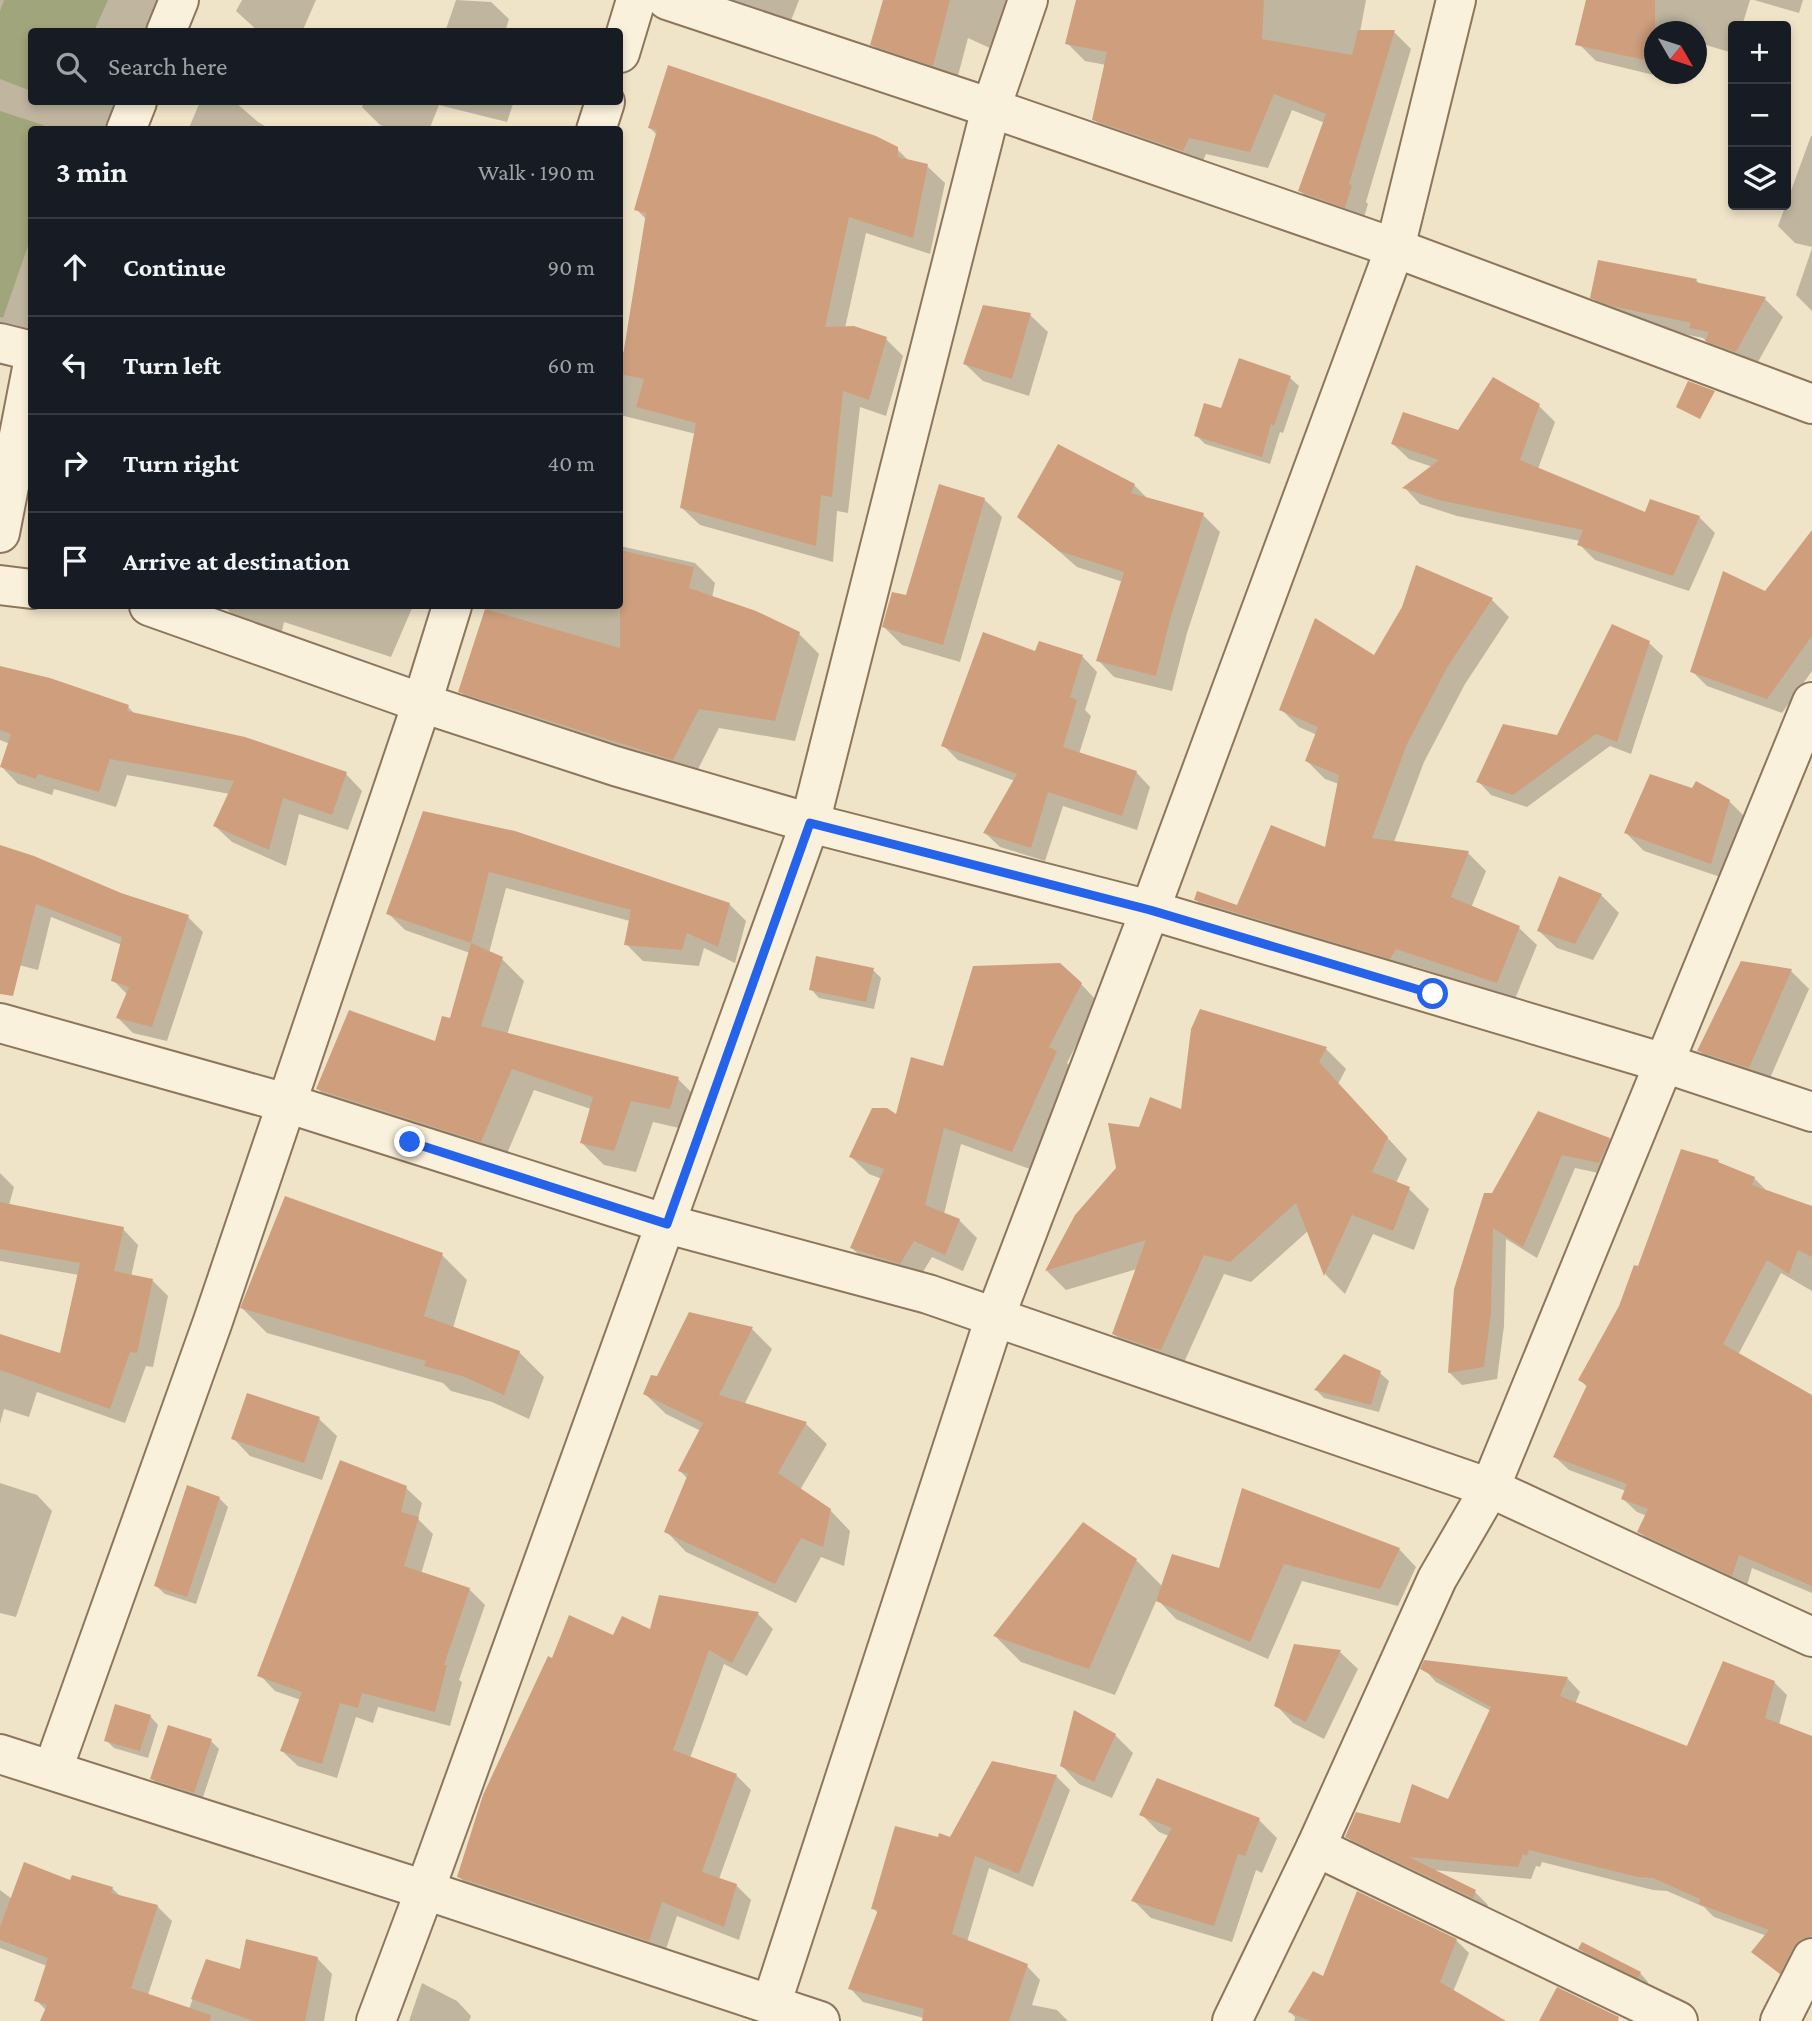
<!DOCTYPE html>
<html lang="en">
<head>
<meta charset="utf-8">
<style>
  :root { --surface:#171b24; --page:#242831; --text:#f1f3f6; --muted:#9ea1a6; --line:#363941 }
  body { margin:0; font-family:"Crimson Pro",serif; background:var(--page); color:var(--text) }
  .controls { position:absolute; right:21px; top:21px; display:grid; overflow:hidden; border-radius:7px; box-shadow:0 4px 10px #0003 }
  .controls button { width:63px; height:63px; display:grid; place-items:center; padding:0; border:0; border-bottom:2px solid var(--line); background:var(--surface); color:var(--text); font:35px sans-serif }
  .compass { position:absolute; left:1644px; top:21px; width:63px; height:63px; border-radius:50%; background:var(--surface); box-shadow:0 4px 10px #0003; rotate:129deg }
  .stop { position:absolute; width:21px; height:21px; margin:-16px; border:5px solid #2563eb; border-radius:50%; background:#fff }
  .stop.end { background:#2563eb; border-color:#fff; box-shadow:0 2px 7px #0008 }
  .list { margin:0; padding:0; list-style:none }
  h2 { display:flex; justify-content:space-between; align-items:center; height:91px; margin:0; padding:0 28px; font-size:30px }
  h2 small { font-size:23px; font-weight:400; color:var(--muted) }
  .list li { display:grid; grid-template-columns:46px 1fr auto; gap:21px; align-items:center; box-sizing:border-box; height:98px; padding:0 28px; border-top:2px solid var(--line) }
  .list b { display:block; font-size:26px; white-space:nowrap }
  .list em { font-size:23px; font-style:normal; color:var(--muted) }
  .icon { flex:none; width:38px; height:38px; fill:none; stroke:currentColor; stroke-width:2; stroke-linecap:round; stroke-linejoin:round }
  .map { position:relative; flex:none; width:1812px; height:2021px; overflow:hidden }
  .search { position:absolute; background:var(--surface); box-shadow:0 4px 10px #0003; left:28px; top:28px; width:595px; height:77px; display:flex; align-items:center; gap:18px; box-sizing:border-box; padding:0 24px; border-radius:7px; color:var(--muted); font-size:26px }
  .panel { position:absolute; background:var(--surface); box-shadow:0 4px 10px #0003; left:28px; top:126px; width:595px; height:483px; border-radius:7px }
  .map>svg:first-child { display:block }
  .green { fill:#c9cf9b }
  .shadow { fill:#0003 }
  .building { fill:#cf9f7d }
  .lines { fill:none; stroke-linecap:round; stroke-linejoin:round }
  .minor-casing { stroke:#8d765c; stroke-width:42 }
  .minor { stroke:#faf1dc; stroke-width:38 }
  .route { stroke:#2563eb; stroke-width:9 }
</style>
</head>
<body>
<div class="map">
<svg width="1812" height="2021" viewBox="0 0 1812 2021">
  <rect width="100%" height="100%" fill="#f0e4c8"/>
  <g class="green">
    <polygon points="4,0 108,0 94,31 32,32 31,91 0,79 0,11"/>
    <polygon points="0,111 55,129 32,130 31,237 3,318 0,317"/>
  </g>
  <g class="shadow">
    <polygon points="0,0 159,0 147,32 32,32 32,102 121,102 110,130 32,130 32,354 0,348"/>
    <polygon points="242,0 316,0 302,32 259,32 236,11"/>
    <polygon points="456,0 491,2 509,19 505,32 445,32"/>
    <polygon points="716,0 799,0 787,31"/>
    <polygon points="885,0 1018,0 1005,55 968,38 955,87 895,67 872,44"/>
    <polygon points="1078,0 1366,0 1360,32 1394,32 1411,49 1366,202 1368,204 1362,224 1318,208 1300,191 1325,123 1292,110 1268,168 1206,154 1200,168 1111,137 1094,119 1106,65 1085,61 1067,43"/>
    <polygon points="1596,0 1750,0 1742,26 1733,26 1733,53 1699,43 1696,50 1696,32 1654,32 1654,74 1690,74 1687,83 1596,61 1580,45"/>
    <polygon points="1754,0 1803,0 1799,13"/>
    <polygon points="200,102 235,102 258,122 272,130 188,130"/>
    <polygon points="364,102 510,102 513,104 507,122 439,105 429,130 394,130 380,125 362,107"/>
    <polygon points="650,128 897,149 910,162 927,166 945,183 930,254 866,233 845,328 886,339 903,356 886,416 860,407 848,513 837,511 833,562 700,525 682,508 696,434 620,415 620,354 625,351 647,220 636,209 657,135"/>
    <polygon points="1811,136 1812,136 1812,247 1795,243 1778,226"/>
    <polygon points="1812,248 1812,311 1796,295"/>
    <polygon points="1696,280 1702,286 1765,299 1783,317 1754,369 1725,358 1703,338 1632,323 1610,315 1592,297"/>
    <polygon points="1030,315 1048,332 1029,396 983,381 965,364"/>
    <polygon points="1290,378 1299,386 1283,433 1280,432 1270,464 1205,444 1196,435 1222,410"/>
    <polygon points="1539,406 1555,422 1538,469 1646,514 1699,517 1715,533 1689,591 1595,560 1579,544 1580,541 1457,516 1420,504 1405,488 1433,467 1409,459 1393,444 1458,432"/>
    <polygon points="1134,485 1148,499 1203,515 1220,532 1187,633 1172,691 1114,677 1098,660 1123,582 1077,567 1020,517"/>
    <polygon points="984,499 1002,517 960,662 902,645 884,627"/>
    <polygon points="1812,533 1812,671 1782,713 1707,686 1692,671 1766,593"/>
    <polygon points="620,546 695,563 715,583 712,598 799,634 819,654 795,741 719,728 693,779 480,712 460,691 488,606 620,606"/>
    <polygon points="1417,567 1492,600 1509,617 1465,684 1424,762 1394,842 1468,853 1486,871 1471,908 1519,928 1537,945 1515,999 1413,966 1408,975 1213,917 1196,900 1238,907 1327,850 1339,784 1325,779 1307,761 1317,735 1299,727 1281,709 1375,657 1404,608"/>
    <polygon points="229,606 413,606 391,657 284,622 281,636 245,627 227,609"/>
    <polygon points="1040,643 1083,657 1097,672 1085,710 1091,716 1079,754 1136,772 1150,787 1137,830 1063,806 1045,861 1000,847 985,833 1015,781 958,760 943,745 1036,654"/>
    <polygon points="1649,643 1663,656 1631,754 1610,746 1527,807 1491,795 1478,781 1558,737"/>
    <polygon points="0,667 128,707 135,714 346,774 362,791 348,830 299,814 286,866 232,842 215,826 230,794 127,775 116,807 54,789 52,795 18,784 2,767 10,744 0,740"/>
    <polygon points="1729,801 1747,819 1729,880 1644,851 1626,833"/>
    <polygon points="424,813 729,904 746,921 735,963 704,948 699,966 643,961 626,944 630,921 506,888 489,953 502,959 524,981 507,1035 678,1079 700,1101 692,1131 653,1122 636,1172 604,1165 582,1143 591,1109 534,1090 503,1163 340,1111 318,1089 436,1043 451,1020 470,953 405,930 388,913"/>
    <polygon points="0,846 121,895 188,917 203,932 167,1041 133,1033 118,1018 128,995 113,980 122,945 51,917 38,970 0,960"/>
    <polygon points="1560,878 1601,895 1619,913 1593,960 1557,948 1539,931"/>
    <polygon points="1742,963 1791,971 1809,989 1767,1085 1716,1068 1699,1050"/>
    <polygon points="873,970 881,978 874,1009 819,998 811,989"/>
    <polygon points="1081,984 1098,1002 1067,1063 1074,1070 1030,1169 961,1144 944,1214 959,1220 977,1238 963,1271 932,1257 918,1280 869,1265 852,1248 882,1179 869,1174 851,1157 897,1117 944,1068"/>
    <polygon points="1326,1049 1346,1069 1338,1084 1407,1159 1396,1183 1409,1189 1429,1209 1414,1250 1373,1234 1345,1294 1326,1275 1309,1230 1251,1282 1224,1274 1181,1369 1134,1354 1114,1334 1137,1269 1066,1290 1047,1271 1077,1216 1118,1168 1140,1129"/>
    <polygon points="1539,1113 1609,1139 1622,1152 1613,1176 1575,1168 1537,1258 1506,1239 1504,1326 1497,1379 1462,1385 1449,1372 1494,1194"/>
    <polygon points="1682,1151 1718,1162 1722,1166 1754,1178 1769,1193 1812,1208 1812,1291 1781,1273 1738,1355 1812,1397 1812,1593 1752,1568 1746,1589 1653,1545 1639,1531 1647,1516 1637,1512 1623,1499 1626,1491 1569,1470 1555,1457 1588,1388 1580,1380 1621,1306 1639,1268"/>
    <polygon points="0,1173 14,1187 9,1205 123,1229 138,1245 131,1277 153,1281 168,1296 153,1367 146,1366 125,1423 37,1392 29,1417 4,1409 0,1424 0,1336 61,1355 79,1275 0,1261"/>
    <polygon points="442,1255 467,1280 453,1328 519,1352 544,1377 529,1419 492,1402 451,1391 443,1383 267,1333 242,1308"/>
    <polygon points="752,1329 772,1349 744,1405 806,1424 827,1444 800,1490 830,1510 850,1531 844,1566 821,1557 796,1603 686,1552 666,1531 688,1479 680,1471 701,1431 666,1414 645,1394 657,1378"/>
    <polygon points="1380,1373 1389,1381 1379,1412 1324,1398 1316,1390"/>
    <polygon points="319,1419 337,1436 322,1480 250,1456 233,1438"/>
    <polygon points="0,1483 37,1495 52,1511 16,1617 0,1613"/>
    <polygon points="188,1488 220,1499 228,1507 196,1604 165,1594 156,1586"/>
    <polygon points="406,1488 422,1503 418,1519 433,1534 421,1574 469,1589 485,1605 459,1680 462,1682 450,1726 378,1707 373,1723 356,1717 337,1778 298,1766 282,1751 301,1700 275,1691 260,1675"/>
    <polygon points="1399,1549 1416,1567 1398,1606 1302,1581 1268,1659 1176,1619 1157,1599 1115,1695 1021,1662 995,1636 1136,1560 1163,1587 1220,1571"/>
    <polygon points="660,1597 758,1614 773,1629 747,1676 724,1664 690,1758 736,1775 751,1790 719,1879 736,1885 751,1900 739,1940 677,1916 664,1955 474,1892 459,1877 553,1661 614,1638 651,1632"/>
    <polygon points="1295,1646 1340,1652 1358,1669 1324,1739 1293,1723 1276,1705"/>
    <polygon points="1426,1662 1568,1679 1580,1692 1575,1704 1688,1748 1774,1682 1787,1695 1779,1725 1812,1738 1812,1953 1793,1985 1754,1952 1767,1936 1714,1917 1704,1907 1667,1891 1653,1890 1542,1862 1540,1867 1536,1866 1531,1879 1433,1870 1475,1892 1488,1905 1486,1910 1360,1849 1347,1836 1401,1825 1448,1801 1491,1711 1436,1682 1423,1668"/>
    <polygon points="150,1716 158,1725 148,1758 114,1748 106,1740"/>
    <polygon points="1115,1735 1133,1753 1112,1798 1079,1784 1062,1766"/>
    <polygon points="211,1741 219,1749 202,1800 161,1787 152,1779"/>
    <polygon points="1056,1776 1070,1790 1033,1887 989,1868 967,1942 1027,1966 1040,1980 1032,2005 1057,2010 1068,2021 924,2021 924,2018 863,2002 850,1988 879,1914 873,1908 939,1839 951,1840"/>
    <polygon points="1141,1814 1259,1820 1277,1838 1262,1873 1256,1870 1232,1942 1151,1918 1133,1900 1169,1836 1159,1832"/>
    <polygon points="72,1882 112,1888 121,1897 157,1906 172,1921 148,1995 189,2009 207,1961 241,1971 318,1959 332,1974 324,2021 42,2021 47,2011 36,2000 47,1966 0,1948 0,1890 12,1899"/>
    <polygon points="1456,1940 1469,1953 1453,1992 1503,2021 1294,2021 1295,2017 1290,2012 1324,1978"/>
    <polygon points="1580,1949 1640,1973 1648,1982 1647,1985 1589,1957"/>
    <polygon points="422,1983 457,2001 471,2016 469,2021 409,2021"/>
  </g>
  <g class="building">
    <polygon points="883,0 950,0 933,66 870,45"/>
    <polygon points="1076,0 1264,0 1262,39 1352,55 1358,30 1395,30 1349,184 1352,185 1345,208 1298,191 1326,114 1274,94 1250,152 1189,138 1183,151 1092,120 1107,52 1065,44"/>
    <polygon points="1586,0 1655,0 1655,62 1575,45"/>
    <polygon points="668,65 876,136 898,147 898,157 928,164 913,238 849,217 825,327 854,326 887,337 869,400 843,391 832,497 821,495 816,546 680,508 696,423 636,407 644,379 620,374 646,213 634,210 657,130 648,128"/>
    <polygon points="1598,260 1697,279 1695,282 1766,297 1736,352 1705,341 1709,332 1689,328 1691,323 1612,306 1590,298"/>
    <polygon points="983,305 1031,313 1012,379 963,364"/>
    <polygon points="1239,358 1291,376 1274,426 1271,424 1262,457 1194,436 1204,403 1221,408"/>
    <polygon points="1493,377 1540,404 1520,460 1645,512 1650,499 1700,516 1673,576 1577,545 1583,530 1439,500 1402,488 1439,460 1391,444 1403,412 1458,430"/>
    <polygon points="1688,381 1715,391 1700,419 1676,407"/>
    <polygon points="1058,444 1135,484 1131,493 1204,513 1171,616 1156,676 1096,661 1124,572 1059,551 1017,517"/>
    <polygon points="939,484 985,498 943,645 882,627 892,592 906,595"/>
    <polygon points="1812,530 1812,636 1767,699 1690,672 1723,571 1765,591"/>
    <polygon points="620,550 694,567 689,588 756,611 800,632 775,721 699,709 673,760 458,692 485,609 620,648"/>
    <polygon points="1416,565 1493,598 1448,666 1407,744 1372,838 1469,851 1451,897 1520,926 1497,983 1396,949 1390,959 1194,900 1197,891 1237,905 1271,825 1325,847 1339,775 1305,761 1318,727 1279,710 1315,618 1374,655 1402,607"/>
    <polygon points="1612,624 1650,641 1617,742 1596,734 1513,795 1476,782 1503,724 1557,735"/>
    <polygon points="983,632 1035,651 1039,641 1083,655 1070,697 1077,700 1063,747 1137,771 1122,816 1048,792 1031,848 983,833 1017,774 941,746"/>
    <polygon points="0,666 50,678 129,705 127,711 245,737 347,772 332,815 283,798 269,850 213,826 234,781 110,759 99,792 38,774 36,779 0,767 11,734 0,730"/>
    <polygon points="1650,774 1692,788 1696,781 1730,800 1711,864 1624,833"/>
    <polygon points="423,811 515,831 730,903 718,947 687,933 682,950 624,945 631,910 489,872 471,943 386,914"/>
    <polygon points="0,845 34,856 121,893 189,915 152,1027 116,1018 129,987 111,981 122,937 36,904 13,996 0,994"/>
    <polygon points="1559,876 1602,894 1575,944 1537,931"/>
    <polygon points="471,943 503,957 481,1026 679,1077 670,1109 631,1101 614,1151 580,1143 593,1097 512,1069 481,1142 316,1089 349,1010 435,1041 442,1016 450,1018"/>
    <polygon points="816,956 874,968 866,1002 809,990"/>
    <polygon points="1741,961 1792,969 1749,1068 1697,1051"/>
    <polygon points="1060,963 1082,983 1049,1047 1057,1051 1012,1152 944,1128 925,1205 960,1219 945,1255 914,1241 900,1264 850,1248 884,1169 849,1157 872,1108 887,1108 896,1114 911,1057 943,1066 973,966"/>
    <polygon points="1200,1009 1327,1047 1319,1062 1388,1137 1372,1172 1410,1187 1393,1231 1352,1215 1324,1276 1296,1203 1230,1262 1204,1255 1161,1350 1156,1349 1112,1334 1146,1240 1045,1271 1075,1215 1116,1168 1108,1123 1139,1127 1150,1097 1181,1109 1191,1029"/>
    <polygon points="1538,1111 1610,1138 1599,1163 1562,1155 1523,1247 1493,1228 1491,1312 1484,1367 1448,1373 1454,1289 1484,1193 1492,1193"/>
    <polygon points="1681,1149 1719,1160 1718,1162 1755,1177 1752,1185 1812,1206 1812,1257 1798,1250 1789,1274 1767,1260 1723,1344 1812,1395 1812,1586 1739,1555 1732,1576 1637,1532 1648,1509 1621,1499 1627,1484 1553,1457 1587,1385 1578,1380 1619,1306 1634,1265 1638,1266"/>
    <polygon points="285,1196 443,1253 424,1316 520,1351 504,1395 465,1377 424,1366 426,1361 240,1308"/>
    <polygon points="0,1202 124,1227 114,1271 153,1279 137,1353 130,1352 110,1409 0,1370 0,1334 60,1353 80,1263 0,1249"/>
    <polygon points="689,1312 753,1327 719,1395 807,1422 778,1473 831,1509 823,1547 801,1538 775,1584 664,1532 688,1474 678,1471 703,1423 643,1394 651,1375 657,1376"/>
    <polygon points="1344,1354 1381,1371 1371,1405 1314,1390"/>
    <polygon points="247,1393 320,1417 304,1463 231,1439"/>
    <polygon points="340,1460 407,1486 401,1512 419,1517 404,1566 470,1588 444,1665 447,1665 435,1712 362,1693 358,1708 340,1703 322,1764 280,1751 302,1692 257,1676"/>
    <polygon points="187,1485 220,1497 187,1597 154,1586"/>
    <polygon points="1242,1488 1400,1548 1380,1589 1284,1564 1250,1642 1156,1601 1172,1554 1219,1568"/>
    <polygon points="1083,1522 1137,1559 1089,1669 993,1636"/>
    <polygon points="659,1595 759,1612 732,1663 709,1650 673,1750 737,1774 702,1872 737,1884 724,1927 662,1902 649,1941 457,1877 483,1795 548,1656 552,1658 569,1615 613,1635 622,1616 650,1629"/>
    <polygon points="1294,1644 1341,1650 1306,1722 1274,1706"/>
    <polygon points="1424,1660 1568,1677 1560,1696 1687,1746 1723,1661 1775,1681 1765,1718 1812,1736 1812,1936 1801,1939 1793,1948 1780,1974 1751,1952 1769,1930 1699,1904 1700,1899 1653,1878 1638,1877 1529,1850 1527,1856 1523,1854 1518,1867 1409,1857 1476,1890 1473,1898 1345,1837 1356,1812 1400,1823 1412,1784 1448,1799 1491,1707 1420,1669"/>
    <polygon points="115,1704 151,1715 140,1751 104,1741"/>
    <polygon points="1074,1710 1116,1734 1094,1782 1060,1766"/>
    <polygon points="168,1725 212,1739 194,1793 150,1779"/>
    <polygon points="992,1761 1057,1775 1019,1874 975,1856 952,1934 1028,1964 1009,2021 922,2021 924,2009 848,1989 878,1910 871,1909 895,1826 938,1837 939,1833 950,1837"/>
    <polygon points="1157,1778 1260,1818 1245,1856 1238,1854 1214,1926 1131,1901 1172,1828 1139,1815"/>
    <polygon points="24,1862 70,1880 72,1875 113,1887 111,1893 158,1905 131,1988 211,2015 210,2021 40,2021 47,2005 34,2001 48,1958 0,1940 0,1927"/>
    <polygon points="1357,1891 1457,1939 1440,1982 1506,2021 1311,2021 1288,2012 1313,1971 1323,1976"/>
    <polygon points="246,1939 318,1957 305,2021 254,2021 191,1999 206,1959 240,1969"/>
    <polygon points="1582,1942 1641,1972 1638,1978 1578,1949"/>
    <polygon points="1557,1987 1619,2017 1618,2021 1539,2021"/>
  </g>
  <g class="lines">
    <g class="minor-casing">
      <g id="minor">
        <polyline points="667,0 991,108 1395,248 1812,404"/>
        <polyline points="166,32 179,0"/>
        <polyline points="620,53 636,0"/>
        <polyline points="126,130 137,102"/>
        <polyline points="596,130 605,102"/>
        <polyline points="0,343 32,351"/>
        <polyline points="0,533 32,368"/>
        <polyline points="0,585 32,589"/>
        <polyline points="149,606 422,703 615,766 810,823 1150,910 1664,1063 1812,1112"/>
        <polyline points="0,1023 286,1103 667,1224 928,1294 1490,1488 1812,1637"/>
        <polyline points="0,1754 425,1890 820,2021"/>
        <polyline points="53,1769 213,1321 422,703 452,606"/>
        <polyline points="1316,1847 1678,2021"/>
        <polyline points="771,2005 995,1317 1150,910 1395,248 1456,0"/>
        <polyline points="376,2021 425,1890 810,823 991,108 1028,0"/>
        <polyline points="1232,2021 1316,1847 1437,1579 1490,1488 1812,702"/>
        <polyline points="1780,2021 1812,1958"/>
      </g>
    </g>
    <use href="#minor" class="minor"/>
  </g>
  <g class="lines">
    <polyline class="route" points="410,1142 667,1224 810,823 1150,910 1433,994"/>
  </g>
</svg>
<div class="controls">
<button>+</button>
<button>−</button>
<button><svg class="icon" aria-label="layers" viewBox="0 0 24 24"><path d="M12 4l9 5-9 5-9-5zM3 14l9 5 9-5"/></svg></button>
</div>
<svg class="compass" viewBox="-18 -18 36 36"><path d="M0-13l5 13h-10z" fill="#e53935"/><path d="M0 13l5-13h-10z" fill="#9ea1a6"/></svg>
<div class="stop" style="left:1433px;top:994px"></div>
<div class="stop end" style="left:410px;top:1142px"></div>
<div class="search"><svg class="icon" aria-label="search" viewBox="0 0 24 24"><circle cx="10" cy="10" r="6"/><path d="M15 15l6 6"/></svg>Search here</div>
<section class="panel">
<h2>3 min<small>Walk · 190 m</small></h2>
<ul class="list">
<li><svg class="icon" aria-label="ahead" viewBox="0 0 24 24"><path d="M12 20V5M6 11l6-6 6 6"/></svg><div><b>Continue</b></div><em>90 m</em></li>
<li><svg class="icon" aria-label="left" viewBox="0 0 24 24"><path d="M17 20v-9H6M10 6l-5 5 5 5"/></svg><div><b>Turn left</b></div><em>60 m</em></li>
<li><svg class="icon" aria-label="right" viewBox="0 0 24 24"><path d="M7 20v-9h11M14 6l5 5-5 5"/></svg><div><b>Turn right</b></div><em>40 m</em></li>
<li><svg class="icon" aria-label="arrive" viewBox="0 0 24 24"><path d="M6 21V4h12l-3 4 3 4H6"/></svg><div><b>Arrive at destination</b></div></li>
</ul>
</section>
</div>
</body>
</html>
